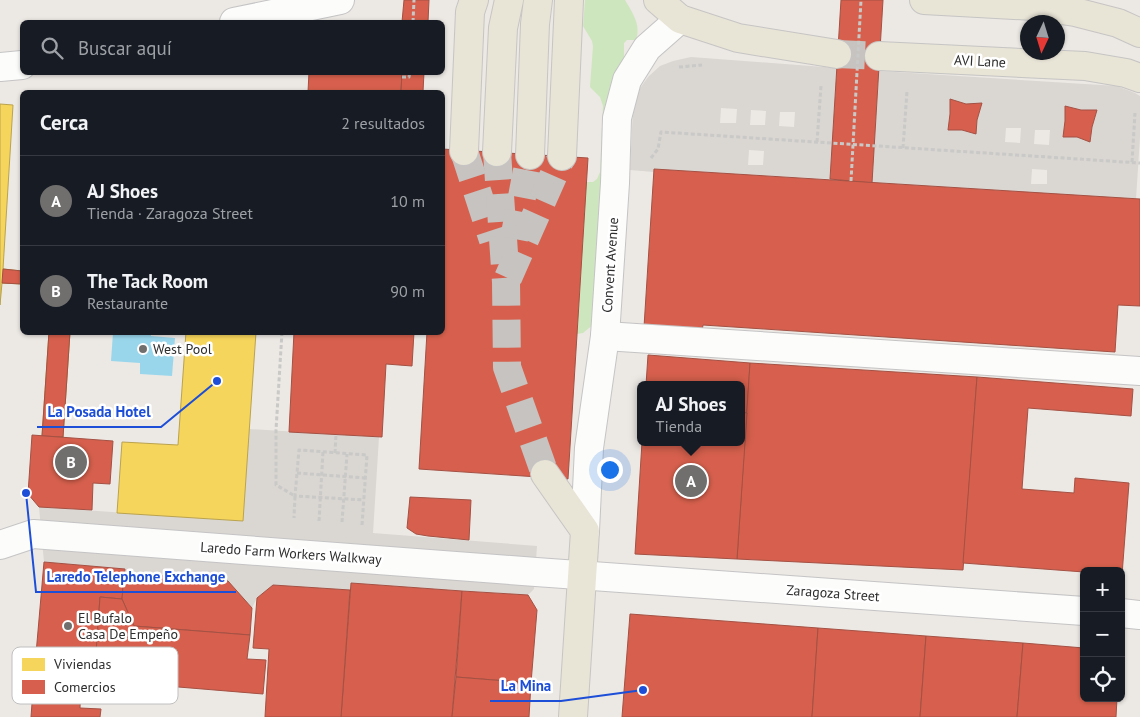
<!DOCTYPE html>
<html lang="es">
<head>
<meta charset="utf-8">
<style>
  :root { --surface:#171b24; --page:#242831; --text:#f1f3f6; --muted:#9ea1a6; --line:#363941; --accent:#706f6e }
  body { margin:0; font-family:"PT Sans",sans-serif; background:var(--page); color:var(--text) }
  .controls { position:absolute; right:15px; bottom:15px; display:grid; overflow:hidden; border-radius:8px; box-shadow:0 1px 4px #0004 }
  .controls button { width:45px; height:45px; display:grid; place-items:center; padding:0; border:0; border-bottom:1px solid var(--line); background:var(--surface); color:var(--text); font:25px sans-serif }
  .compass { position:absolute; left:1020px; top:15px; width:45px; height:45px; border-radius:50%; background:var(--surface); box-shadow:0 1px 4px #0004; rotate:184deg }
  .you { position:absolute; left:609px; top:469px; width:18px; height:18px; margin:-12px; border:4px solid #fff; border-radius:50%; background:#1a73e8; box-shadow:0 0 0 8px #1a73e833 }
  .badge { display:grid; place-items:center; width:32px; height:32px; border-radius:50%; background:var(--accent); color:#fff; font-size:16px; font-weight:700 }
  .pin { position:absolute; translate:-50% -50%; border:2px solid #fff; box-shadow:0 1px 5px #0006 }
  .popup { position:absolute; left:637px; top:381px; width:108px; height:65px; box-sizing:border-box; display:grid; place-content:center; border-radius:8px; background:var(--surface); filter:drop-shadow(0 1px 4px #0005); font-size:16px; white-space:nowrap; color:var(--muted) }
  .popup b { font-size:19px; color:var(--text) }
  .popup::after { content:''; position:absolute; left:50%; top:100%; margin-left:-10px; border:10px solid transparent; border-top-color:var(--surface) }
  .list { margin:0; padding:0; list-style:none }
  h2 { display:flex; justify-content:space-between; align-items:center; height:65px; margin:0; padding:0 20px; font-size:21px }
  h2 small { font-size:16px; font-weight:400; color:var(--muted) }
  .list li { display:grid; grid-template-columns:32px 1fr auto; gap:15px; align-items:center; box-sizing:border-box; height:90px; padding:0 20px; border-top:1px solid var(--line) }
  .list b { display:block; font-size:19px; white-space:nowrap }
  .list p { margin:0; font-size:16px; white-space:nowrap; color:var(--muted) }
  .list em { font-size:16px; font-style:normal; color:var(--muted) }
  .icon { flex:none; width:28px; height:28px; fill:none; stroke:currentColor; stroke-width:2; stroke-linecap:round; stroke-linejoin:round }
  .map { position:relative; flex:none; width:1140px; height:717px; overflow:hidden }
  .search { position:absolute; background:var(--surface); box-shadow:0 1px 4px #0004; left:20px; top:20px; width:425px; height:55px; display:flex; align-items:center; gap:12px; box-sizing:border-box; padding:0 18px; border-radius:8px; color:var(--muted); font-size:19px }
  .panel { position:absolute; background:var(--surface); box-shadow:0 1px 4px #0004; left:20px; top:90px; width:425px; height:245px; border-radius:8px }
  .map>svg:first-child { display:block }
  .green { fill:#cee6be }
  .plaza { fill:#dad6d2; fill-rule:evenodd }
  .water { fill:#99d6ec }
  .homes { fill:#f6d55c; stroke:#baa34e }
  .shops { fill:#d6604d; stroke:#a45144 }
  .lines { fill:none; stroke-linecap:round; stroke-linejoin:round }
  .major-tunnel { stroke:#c6c3c0; stroke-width:28; stroke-dasharray:28 14; stroke-linecap:butt }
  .minor-casing { stroke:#c5c4c5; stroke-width:30 }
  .major-casing { stroke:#c6c5c4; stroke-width:30 }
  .path { stroke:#c9c9c8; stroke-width:3; stroke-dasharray:4 2.5; stroke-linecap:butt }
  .minor { stroke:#fcfcfb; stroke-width:28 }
  .major { stroke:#e8e4d6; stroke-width:28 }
  .path-bridge { stroke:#c9c9c8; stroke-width:3; stroke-dasharray:4 2.5; stroke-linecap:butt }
  .poi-dot { fill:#706f6e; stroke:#fff; stroke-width:2 }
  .labels { text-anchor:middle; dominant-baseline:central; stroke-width:5; stroke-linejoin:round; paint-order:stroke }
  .street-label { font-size:14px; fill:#2e2e2e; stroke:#fff }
  .poi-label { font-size:14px; fill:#2e2e2e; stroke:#fff; text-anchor:start }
  .key { fill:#fff; stroke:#c0c0c0; stroke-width:1 }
  .key-label { font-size:14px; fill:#2e2e2e }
  .leader { fill:none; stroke:#1d4ed8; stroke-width:2 }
  .callout-dot { fill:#1d4ed8; stroke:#fff; stroke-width:2 }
  .callout-label { font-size:15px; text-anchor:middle; font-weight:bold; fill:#1d4ed8; stroke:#fff; stroke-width:5; stroke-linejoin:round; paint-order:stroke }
</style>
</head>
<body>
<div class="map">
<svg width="1140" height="717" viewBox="0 0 1140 717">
  <rect width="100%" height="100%" fill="#ece8e4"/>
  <path class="green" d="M 585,0 L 625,0 C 633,14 641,24 636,40 L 627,40 L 624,43 L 624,60 L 594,324 L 583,333 L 577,334 L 586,182 L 593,182 L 597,179 L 600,172 L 603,106 L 600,97 L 590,87 L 593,46 L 592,41 L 583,26 Z"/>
  <g class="plaza">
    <path d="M 691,57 L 837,68 L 830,179 L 654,169 L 654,172 L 630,170 L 633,109 L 636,94 L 648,77 L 660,66 L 673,61 ZM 721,108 L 737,109 L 736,123 L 720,123 ZM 751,110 L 766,111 L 765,125 L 750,125 ZM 780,112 L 795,112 L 794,127 L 779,126 ZM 749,150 L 764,151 L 763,165 L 748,165 Z"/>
    <path d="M 879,71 L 1117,86 L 1135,93 L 1140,96 L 1140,137 L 1136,199 L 872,183 ZM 950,99 L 966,104 L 982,104 L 977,120 L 976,134 L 962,130 L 948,130 L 950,114 ZM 1065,106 L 1081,110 L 1097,110 L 1092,127 L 1090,141 L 1077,137 L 1065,121 ZM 1006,128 L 1021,128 L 1020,143 L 1005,142 ZM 1035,130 L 1050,130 L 1049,145 L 1034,144 ZM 1032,169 L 1047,170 L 1047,184 L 1031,184 Z"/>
    <polygon points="249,429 379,437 373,533 537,546 534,589 528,595 351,583 350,590 273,585 257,598 252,608 228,581 124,573 124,569 44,562 39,507 243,521"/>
  </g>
  <polygon class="water" points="113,333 151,333 151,336 175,338 172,376 140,374 140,363 111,361"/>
  <g class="homes">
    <polygon points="0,104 13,105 3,269 22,271 22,284 2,283 0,305"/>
    <polygon points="49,332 70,332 63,437 42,436"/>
    <polygon points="186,332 256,332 243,521 117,513 122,442 178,445"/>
  </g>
  <g class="shops">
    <polygon points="404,0 429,0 428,22 402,22"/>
    <polygon points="841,0 883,0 872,183 830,179"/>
    <polygon points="309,72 402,72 401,92 308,92"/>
    <polygon points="402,72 424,72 423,92 401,92"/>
    <polygon points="950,99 966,104 982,103 977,120 976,134 962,130 948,130 950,114"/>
    <polygon points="1065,106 1081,110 1097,110 1092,127 1090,142 1077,137 1063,137 1065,121"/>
    <polygon points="442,149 588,158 568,479 419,469 427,332 442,332"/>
    <polygon points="654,169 1140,199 1140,306 1118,305 1115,352 703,325 702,331 644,327"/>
    <polygon points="3,269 22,271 22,284 2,283"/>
    <polygon points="49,332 70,332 63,437 42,436"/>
    <polygon points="294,332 414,332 412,366 386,364 382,437 289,432"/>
    <polygon points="648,355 750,363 747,413 741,412 741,385 646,385"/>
    <polygon points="750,363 977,377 963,570 737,559"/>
    <polygon points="977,377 1133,389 1131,416 1028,408 1022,489 1074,493 1075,478 1129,483 1122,575 1121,571 1084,571 1084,572 963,563"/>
    <polygon points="741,412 747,413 737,559 635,554 642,442 741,442"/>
    <polygon points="32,435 113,441 110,484 93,483 92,510 39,507 28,494"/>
    <polygon points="410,497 471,500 469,540 428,536 416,534 407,528"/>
    <polygon points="44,562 125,569 122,599 100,597 96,653 132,655 130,683 34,677"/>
    <polygon points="124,573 228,581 252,608 250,635 134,626 122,599"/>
    <polygon points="351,583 462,591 452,717 341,717"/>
    <polygon points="273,585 350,590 341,717 265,717 269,649 253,648 257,598"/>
    <polygon points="462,591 528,595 537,610 531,683 456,677"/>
    <polygon points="100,597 122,599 134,626 250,635 247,659 266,660 263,694 130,683 132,655 96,653"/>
    <polygon points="630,614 818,628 812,717 622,717"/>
    <polygon points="818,628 926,636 920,717 812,717"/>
    <polygon points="926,636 1023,643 1017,717 920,717"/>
    <polygon points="1023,643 1084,648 1084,698 1117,698 1116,717 1017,717"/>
    <polygon points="34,677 81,680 80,708 101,709 100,717 31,717"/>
    <polygon points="456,677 531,683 529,717 452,717"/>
  </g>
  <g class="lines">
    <g class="major-tunnel">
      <polyline points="837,54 879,56"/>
      <polyline points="464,151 493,240"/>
      <polyline points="497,152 506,282 507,367 545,474"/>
      <polyline points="514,239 530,155"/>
      <polyline points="508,278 562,156"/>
    </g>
    <g class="minor-casing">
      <g id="minor">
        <polyline points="234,22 340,0"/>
        <polyline points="0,67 22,65"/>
        <polyline points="605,336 1140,371"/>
        <polyline points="585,531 589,448 605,336 615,183 617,118 627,80 647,48 680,19"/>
        <polyline points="0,545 33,534 536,572 1084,611"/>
        <polyline points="1121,613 1140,615"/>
      </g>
    </g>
    <g class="major-casing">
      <g id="major">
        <polyline points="658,0 680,19 738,38 837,54"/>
        <polyline points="924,0 1033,6 1075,12 1118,23 1140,33"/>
        <polyline points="879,56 1085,66 1126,73 1140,78"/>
        <polyline points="464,151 470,12 474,0"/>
        <polyline points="497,152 503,28 509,0"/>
        <polyline points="530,155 535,24 538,0"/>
        <polyline points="562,156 569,0"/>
        <polyline points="545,474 585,531 573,717"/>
      </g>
    </g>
    <g class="path">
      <polyline points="413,22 414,0"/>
      <polyline points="679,67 702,65"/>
      <polyline points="402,77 409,77 410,72"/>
      <polyline points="817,142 821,86"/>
      <polyline points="903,148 907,91"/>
      <polyline points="651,158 658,149 661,132 1140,163"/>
      <polyline points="1132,162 1135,113"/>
      <polyline points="282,332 276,430 276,485 295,496 294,518"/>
      <polyline points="335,453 336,434"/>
      <polyline points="297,473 365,478"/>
      <polyline points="319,521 323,452"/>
      <polyline points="342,522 347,454"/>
      <polyline points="362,525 367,455 299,450 295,496 364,500"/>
    </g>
    <use href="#minor" class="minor"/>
    <use href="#major" class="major"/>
    <polyline class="path-bridge" points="851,181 861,0"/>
  </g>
  <g class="poi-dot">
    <circle cx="143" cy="349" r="5"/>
    <circle cx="68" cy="626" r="5"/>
  </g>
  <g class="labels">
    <g class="street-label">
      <text transform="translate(980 61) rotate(3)">AVI Lane</text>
      <text transform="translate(610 265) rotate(-86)">Convent Avenue</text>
      <text transform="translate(291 553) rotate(4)">Laredo Farm Workers Walkway</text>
      <text transform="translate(833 593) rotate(4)">Zaragoza Street</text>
    </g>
    <g class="poi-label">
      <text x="153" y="349">West Pool</text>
      <text x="78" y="618">El Bufalo<tspan x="78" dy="16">Casa De Empeño</tspan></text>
    </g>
  </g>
  <rect x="12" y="647" width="166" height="57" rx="8" class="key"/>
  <rect x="22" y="658" width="23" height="13" fill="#f6d55c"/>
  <rect x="22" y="680" width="23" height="14" fill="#d6604d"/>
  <g class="key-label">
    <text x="54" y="669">Viviendas</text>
    <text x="54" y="692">Comercios</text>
  </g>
  <path class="leader" d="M217 381L161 427H37M26 493L36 592H236M643 690L561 701H490"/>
  <g class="callout-dot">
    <circle cx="217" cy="381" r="5"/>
    <circle cx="26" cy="493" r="5"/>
    <circle cx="643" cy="690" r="5"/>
  </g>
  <g class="callout-label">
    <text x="99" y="417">La Posada Hotel</text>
    <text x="136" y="582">Laredo Telephone Exchange</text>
    <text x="526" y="691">La Mina</text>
  </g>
</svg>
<div class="controls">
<button>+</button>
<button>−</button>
<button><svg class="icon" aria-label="locate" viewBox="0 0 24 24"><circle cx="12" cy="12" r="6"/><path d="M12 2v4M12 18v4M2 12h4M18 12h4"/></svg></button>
</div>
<svg class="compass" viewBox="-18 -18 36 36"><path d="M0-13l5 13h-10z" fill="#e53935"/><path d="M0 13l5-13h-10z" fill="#9ea1a6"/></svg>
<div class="you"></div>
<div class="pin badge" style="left:691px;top:481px">A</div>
<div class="popup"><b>AJ Shoes</b>Tienda</div>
<div class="pin badge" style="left:71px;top:462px">B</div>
<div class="search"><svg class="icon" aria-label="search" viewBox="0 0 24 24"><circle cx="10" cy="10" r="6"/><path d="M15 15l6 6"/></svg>Buscar aquí</div>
<section class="panel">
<h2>Cerca<small>2 resultados</small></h2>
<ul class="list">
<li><span class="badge">A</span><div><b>AJ Shoes</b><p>Tienda · Zaragoza Street</p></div><em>10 m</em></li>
<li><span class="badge">B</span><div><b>The Tack Room</b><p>Restaurante</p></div><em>90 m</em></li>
</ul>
</section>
</div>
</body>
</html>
